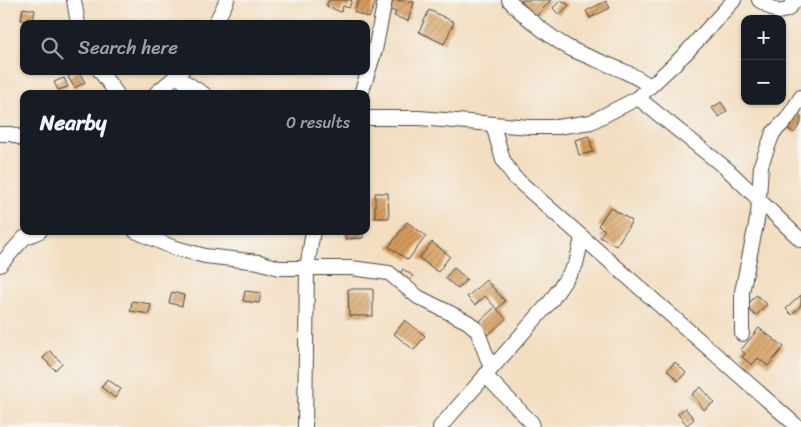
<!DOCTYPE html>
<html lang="en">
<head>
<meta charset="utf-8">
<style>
  :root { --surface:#171b24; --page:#242831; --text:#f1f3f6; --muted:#9ea1a6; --line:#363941 }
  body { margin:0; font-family:Sriracha,sans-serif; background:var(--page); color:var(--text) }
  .controls { position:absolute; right:15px; top:15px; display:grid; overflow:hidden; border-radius:10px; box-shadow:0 1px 4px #0004 }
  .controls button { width:45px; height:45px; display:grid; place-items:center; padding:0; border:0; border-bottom:1px solid var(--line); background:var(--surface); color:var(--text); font:25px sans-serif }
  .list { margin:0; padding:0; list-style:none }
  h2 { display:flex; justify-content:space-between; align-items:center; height:65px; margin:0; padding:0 20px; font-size:21px }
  h2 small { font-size:16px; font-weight:400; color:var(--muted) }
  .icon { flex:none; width:28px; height:28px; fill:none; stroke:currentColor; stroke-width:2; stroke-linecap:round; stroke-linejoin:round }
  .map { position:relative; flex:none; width:801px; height:427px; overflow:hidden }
  .search { position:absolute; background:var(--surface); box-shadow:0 1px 4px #0004; left:20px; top:20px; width:350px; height:55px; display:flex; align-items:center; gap:12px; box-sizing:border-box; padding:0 18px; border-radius:10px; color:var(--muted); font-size:19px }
  .panel { position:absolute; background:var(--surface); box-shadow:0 1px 4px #0004; left:20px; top:90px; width:350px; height:145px; border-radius:10px }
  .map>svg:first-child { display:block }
  .building { fill:url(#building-hatch) }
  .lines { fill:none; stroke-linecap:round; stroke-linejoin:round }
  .street-casing { stroke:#494642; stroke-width:16 }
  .street { stroke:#fff; stroke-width:14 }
</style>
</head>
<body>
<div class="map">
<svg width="801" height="427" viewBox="0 0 801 427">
  <defs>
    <pattern id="building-hatch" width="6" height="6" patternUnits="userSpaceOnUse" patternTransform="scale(1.25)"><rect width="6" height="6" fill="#d79d5c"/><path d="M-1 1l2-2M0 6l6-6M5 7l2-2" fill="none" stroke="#af804c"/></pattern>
  </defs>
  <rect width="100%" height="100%" fill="#f6f6f2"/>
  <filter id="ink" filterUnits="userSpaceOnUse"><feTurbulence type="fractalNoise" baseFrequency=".02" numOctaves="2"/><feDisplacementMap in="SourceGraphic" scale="10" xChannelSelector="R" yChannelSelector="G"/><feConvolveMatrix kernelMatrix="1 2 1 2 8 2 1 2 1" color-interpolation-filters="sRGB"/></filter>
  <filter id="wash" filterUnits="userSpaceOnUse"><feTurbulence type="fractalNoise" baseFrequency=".0096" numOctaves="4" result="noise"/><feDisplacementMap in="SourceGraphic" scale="20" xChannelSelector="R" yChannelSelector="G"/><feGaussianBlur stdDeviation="1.12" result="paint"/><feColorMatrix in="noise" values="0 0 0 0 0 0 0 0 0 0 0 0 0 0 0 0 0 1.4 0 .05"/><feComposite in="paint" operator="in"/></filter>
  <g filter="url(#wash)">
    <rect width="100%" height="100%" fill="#f3dec1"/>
    <g id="blocks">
      <g class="building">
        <polygon points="329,0 352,0 349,8 343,6 341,12 326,6"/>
        <polygon points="359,0 376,0 369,18 354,12"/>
        <polygon points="393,0 414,2 408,21 394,16 396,12 390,10"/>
        <polygon points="522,0 551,0 536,17 520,3"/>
        <polygon points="561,0 569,5 559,15 553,8"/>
        <polygon points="606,1 610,8 590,18 586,11"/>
        <polygon points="23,8 35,10 33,22 21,20"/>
        <polygon points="429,10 454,22 444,44 419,32"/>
        <polygon points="78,71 85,82 75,88 68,77"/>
        <polygon points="64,78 68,87 58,90 54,82"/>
        <polygon points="721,102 727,111 719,117 712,108"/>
        <polygon points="797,114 801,117 801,123 794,133 787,128"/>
        <polygon points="589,136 593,152 579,155 575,140"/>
        <polygon points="375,193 388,193 389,218 375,218"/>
        <polygon points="610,207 632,221 616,246 600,237 605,230 598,226"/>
        <polygon points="407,222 426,236 408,260 389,247"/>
        <polygon points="345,231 363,231 363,238 345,239"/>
        <polygon points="432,242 450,256 438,272 419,258"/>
        <polygon points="454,268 467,279 458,289 445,278"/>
        <polygon points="403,269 413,276 408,284 398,277"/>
        <polygon points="486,280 505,301 497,309 506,319 488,335 477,324 495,307 485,296 475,305 467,297"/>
        <polygon points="348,289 373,289 373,316 349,316"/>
        <polygon points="245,291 261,293 259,303 243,301"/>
        <polygon points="172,292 184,295 182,306 169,303"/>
        <polygon points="756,295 767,304 756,316 746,307"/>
        <polygon points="801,295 801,305 792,315 786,309"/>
        <polygon points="132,301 151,304 149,314 130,311"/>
        <polygon points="405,320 425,336 414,350 394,334"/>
        <polygon points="759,328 784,347 768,366 758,358 752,365 742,357 745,354 741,350"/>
        <polygon points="50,351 62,363 55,370 43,358"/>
        <polygon points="675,362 686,373 678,381 667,370"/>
        <polygon points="107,379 121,389 115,398 101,387"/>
        <polygon points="701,387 714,402 704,410 692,394"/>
        <polygon points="685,408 694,419 687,425 678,414"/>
      </g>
    </g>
  </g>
  <g filter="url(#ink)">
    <use href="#blocks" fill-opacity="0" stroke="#494642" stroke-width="1"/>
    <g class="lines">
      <g class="street-casing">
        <g id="street">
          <polyline points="74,0 78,24"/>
          <path d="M 509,0 C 522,15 555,41 573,50 C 599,62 626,69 650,86"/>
          <polyline points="759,0 778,12 787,10 796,0"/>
          <polyline points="215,24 227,0"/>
          <polyline points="100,71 117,94"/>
          <polyline points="177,77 204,94"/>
          <polyline points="155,94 182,71"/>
          <polyline points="361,94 375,50 385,0"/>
          <polyline points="638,98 728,170 801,240"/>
          <polyline points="366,118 419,118 530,127 557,127 591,122 638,98 685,54 734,0"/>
          <polyline points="493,125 503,160 514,177 798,427"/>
          <polyline points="0,134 11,134 24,139"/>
          <polyline points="135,231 172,247 205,256 259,262 279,268 351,268 389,273 418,297 468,322 477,330 491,368"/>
          <polyline points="0,265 24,238 40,231"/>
          <polyline points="742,334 742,292 758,215 761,165 773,133 787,119 801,97"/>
          <polyline points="485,375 532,423"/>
          <polyline points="305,427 307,268 313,231"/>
          <polyline points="440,427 551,301 576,264 582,238"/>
        </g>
      </g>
      <use href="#street" class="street"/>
    </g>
  </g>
</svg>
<div class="controls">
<button>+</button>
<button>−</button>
</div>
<div class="search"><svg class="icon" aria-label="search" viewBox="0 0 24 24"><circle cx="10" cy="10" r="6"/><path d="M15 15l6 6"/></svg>Search here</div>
<section class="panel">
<h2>Nearby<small>0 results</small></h2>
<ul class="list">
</ul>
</section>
</div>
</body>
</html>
